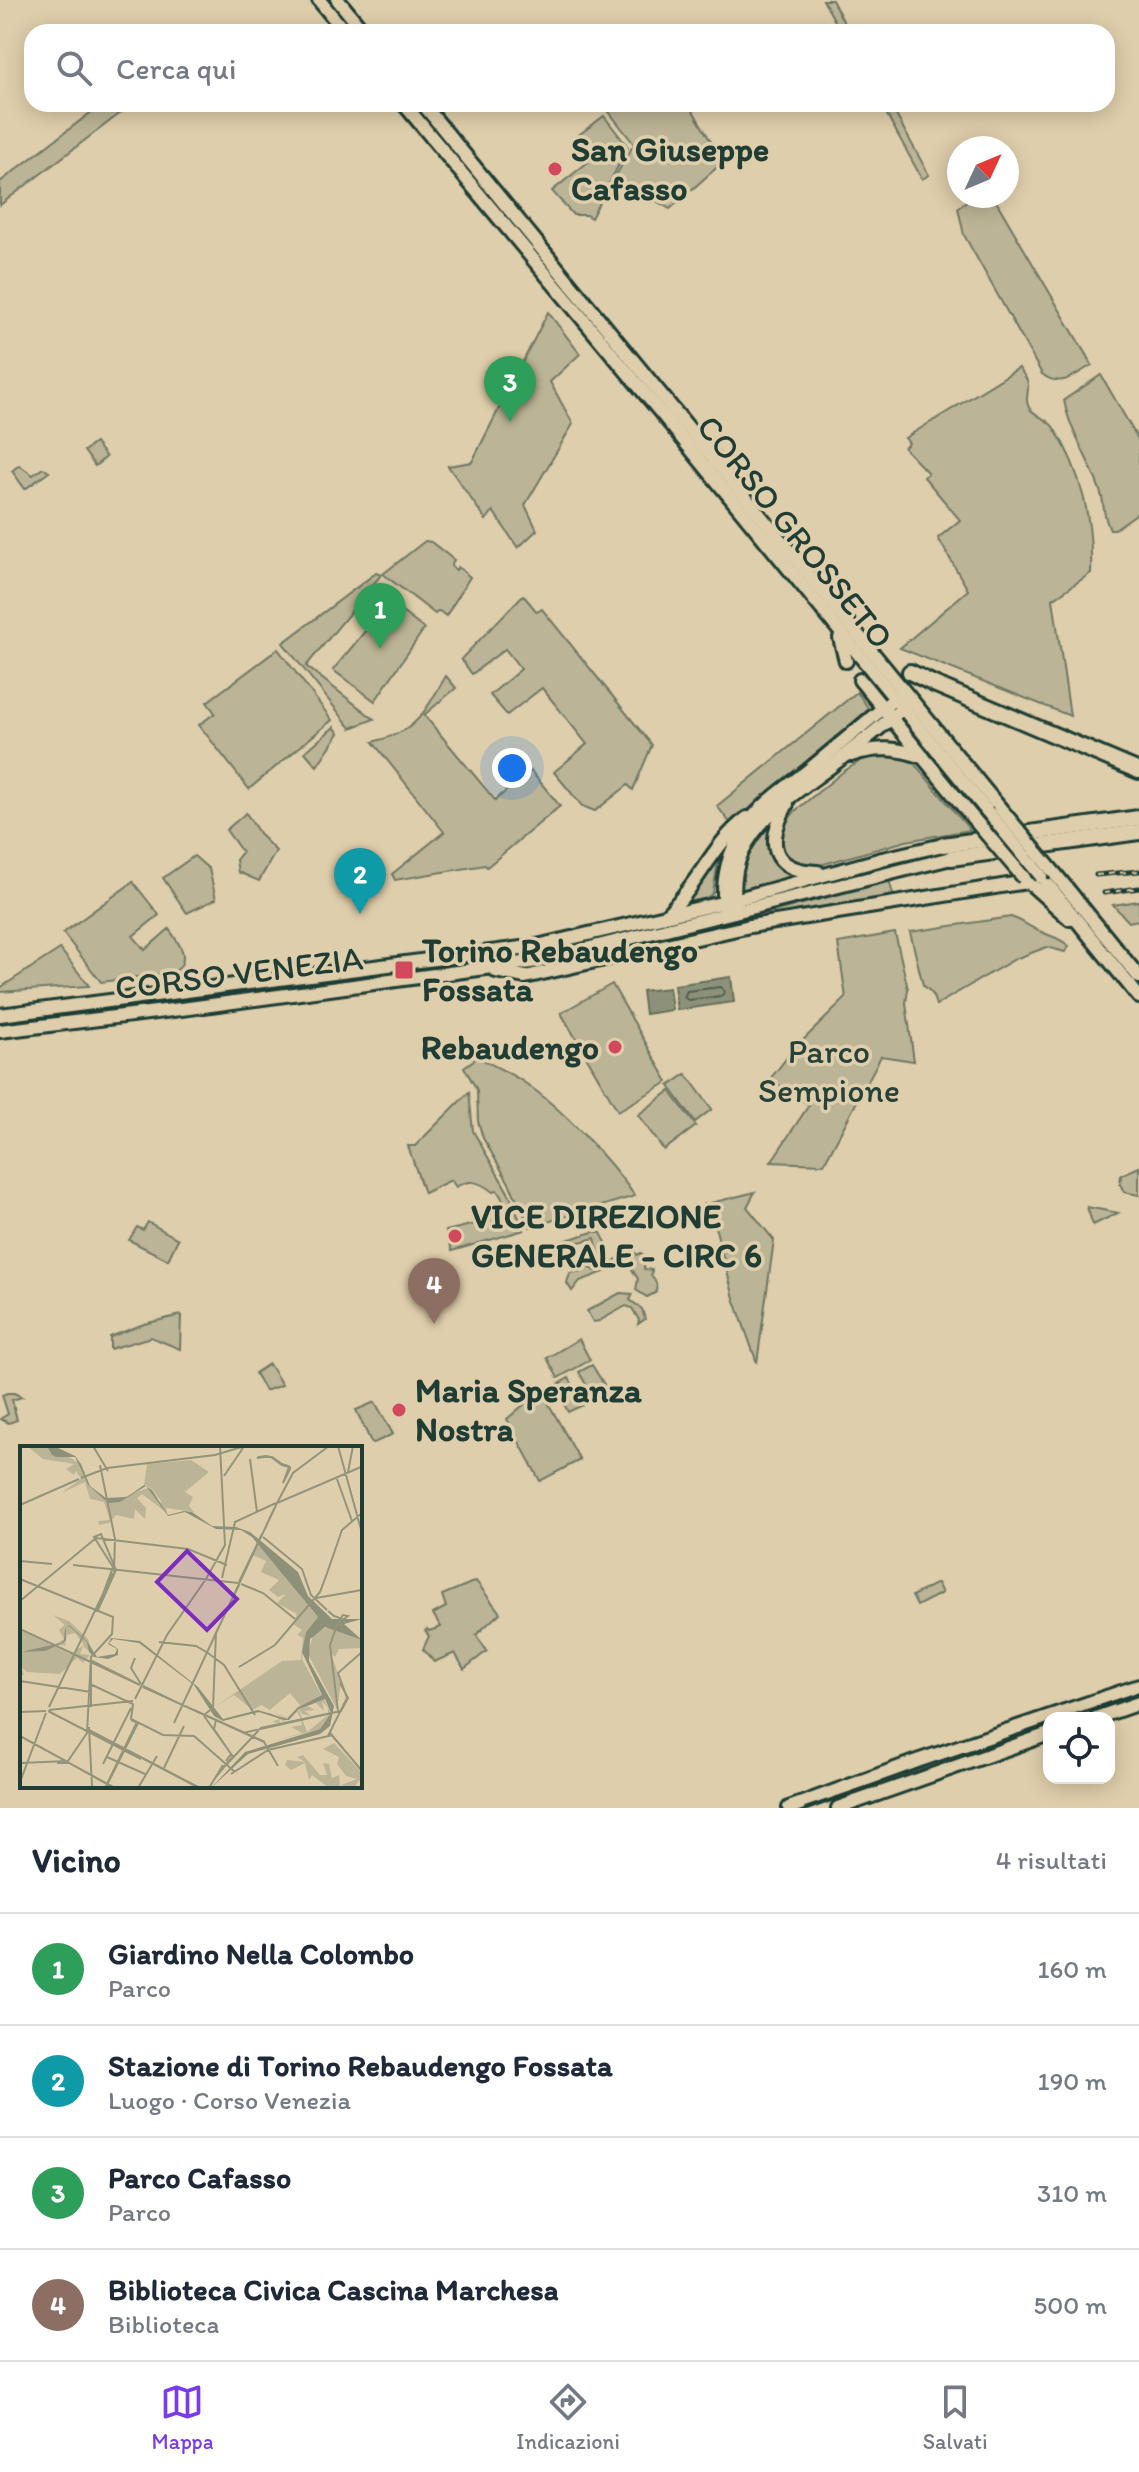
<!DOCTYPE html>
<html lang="it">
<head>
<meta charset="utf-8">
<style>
  :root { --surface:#fff; --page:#f2f2f3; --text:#1f2937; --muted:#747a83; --line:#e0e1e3; --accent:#7c3aed }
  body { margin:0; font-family:Itim,sans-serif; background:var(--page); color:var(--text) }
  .controls { position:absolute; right:24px; bottom:24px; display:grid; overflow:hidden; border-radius:16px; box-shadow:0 4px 20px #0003 }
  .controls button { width:72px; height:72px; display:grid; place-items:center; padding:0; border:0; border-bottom:2px solid var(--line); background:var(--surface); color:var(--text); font:40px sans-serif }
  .compass { position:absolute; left:947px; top:136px; width:72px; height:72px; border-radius:50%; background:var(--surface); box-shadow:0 4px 20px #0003; rotate:46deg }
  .you { position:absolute; left:512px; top:768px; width:28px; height:28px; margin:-20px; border:6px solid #fff; border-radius:50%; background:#1a73e8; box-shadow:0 0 0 12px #1a73e833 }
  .badge { display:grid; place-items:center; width:52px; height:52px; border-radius:50%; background:var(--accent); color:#fff; font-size:26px; font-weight:700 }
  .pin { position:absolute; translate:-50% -66px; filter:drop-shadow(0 2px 4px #0008) }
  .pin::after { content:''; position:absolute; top:42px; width:28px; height:24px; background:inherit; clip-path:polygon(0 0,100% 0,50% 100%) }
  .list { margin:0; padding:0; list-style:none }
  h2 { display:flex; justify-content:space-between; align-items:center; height:104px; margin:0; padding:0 32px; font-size:34px }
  h2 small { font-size:26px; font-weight:400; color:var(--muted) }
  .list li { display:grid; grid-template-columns:52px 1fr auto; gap:24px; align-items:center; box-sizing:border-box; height:112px; padding:0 32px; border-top:2px solid var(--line) }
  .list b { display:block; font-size:30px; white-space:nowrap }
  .list p { margin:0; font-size:26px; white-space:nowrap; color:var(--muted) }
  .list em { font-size:26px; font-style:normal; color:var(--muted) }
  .icon { flex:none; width:44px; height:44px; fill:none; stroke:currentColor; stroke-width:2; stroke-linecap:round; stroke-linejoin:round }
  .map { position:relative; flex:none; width:1139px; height:1808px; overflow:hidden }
  .search { position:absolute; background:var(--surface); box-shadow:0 4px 20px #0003; left:24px; right:24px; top:24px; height:88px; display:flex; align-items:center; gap:20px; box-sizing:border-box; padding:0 28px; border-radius:24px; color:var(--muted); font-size:30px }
  .sheet { height:552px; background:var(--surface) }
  nav { display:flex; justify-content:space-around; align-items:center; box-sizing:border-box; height:112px; border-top:2px solid var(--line); background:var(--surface); font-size:22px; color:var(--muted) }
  nav a { display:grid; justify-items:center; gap:4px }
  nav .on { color:var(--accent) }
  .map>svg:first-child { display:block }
  .green { fill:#bcb496; stroke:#6e7865; stroke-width:2 }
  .water { fill:#8e9179; stroke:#626f5d; stroke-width:2 }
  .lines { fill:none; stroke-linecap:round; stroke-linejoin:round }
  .shore { stroke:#4b5f50; stroke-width:2 }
  .secondary-casing { stroke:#1f3d34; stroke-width:18 }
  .primary-casing { stroke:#1f3d34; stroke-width:18 }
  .highway-casing { stroke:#1f3d34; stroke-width:20 }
  .secondary { stroke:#dfceab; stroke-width:12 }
  .primary { stroke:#dfceab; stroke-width:12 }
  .highway { stroke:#dfceab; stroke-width:14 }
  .tram { stroke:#1f3d34; stroke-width:2 }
  .rail-casing { stroke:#1f3d34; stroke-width:5 }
  .rail { stroke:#dfceab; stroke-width:2; stroke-dasharray:6; stroke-linecap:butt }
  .primary-bridge-casing { stroke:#1f3d34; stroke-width:18; stroke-linecap:butt }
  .primary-bridge { stroke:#dfceab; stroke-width:12 }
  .poi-dot { fill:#d1495b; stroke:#dfceab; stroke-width:3 }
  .labels { text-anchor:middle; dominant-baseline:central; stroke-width:7; stroke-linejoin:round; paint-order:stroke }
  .poi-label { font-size:34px; font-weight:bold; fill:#1f3d34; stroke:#dfceab; text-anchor:start }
  .street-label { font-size:34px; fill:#1f3d34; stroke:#dfceab }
  .park-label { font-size:34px; fill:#274339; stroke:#dfceab }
  .inset-road { fill:none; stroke:#92947b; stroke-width:2 }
  .view { fill:#7b2cbf; fill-opacity:0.15; stroke:#7b2cbf; stroke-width:4 }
  .inset-edge { fill:none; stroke:#1f3d34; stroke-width:4 }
</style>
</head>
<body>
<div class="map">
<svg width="1139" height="1808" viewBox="0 0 1139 1808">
  <rect width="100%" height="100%" fill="#dfceab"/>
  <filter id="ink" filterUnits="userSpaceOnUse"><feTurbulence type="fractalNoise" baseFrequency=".0125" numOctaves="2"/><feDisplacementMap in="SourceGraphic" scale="16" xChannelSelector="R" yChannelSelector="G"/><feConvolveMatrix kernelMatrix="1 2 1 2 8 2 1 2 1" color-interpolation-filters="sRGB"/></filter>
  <g filter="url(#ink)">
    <g class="green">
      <polygon points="823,0 832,0 849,32 841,32"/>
      <polygon points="102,104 124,104 127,108 0,205 0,182"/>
      <polygon points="620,104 689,104 723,162 670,209 615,177 634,144 609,112"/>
      <polygon points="881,104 890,104 929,175 922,179"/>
      <polygon points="604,116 628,147 591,218 586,215 573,215 552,191 588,162 572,140"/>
      <path d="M 973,196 L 993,196 L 1092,365 C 1075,375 1060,389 1042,374 L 964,235 L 958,208 Z"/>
      <polygon points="548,312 580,354 550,382 573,424 525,505 537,530 518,548 493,511 486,520 448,466 472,462"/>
      <path d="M 1019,368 C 1022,373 1028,379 1028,384 C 1029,393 1024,400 1030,409 C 1037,417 1048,419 1054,428 C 1082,471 1093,523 1091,573 L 1053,599 L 1070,716 L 900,648 L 968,590 L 938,538 L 960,520 L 924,477 L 928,473 L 904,448 L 909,443 L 905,438 Z"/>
      <path d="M 1101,375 L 1139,441 L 1139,512 L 1115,529 L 1110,529 C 1104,519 1104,508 1102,497 C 1093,464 1070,434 1064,400 Z"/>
      <polygon points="95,443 106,457 95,466 84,451"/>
      <polygon points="19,465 33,475 43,468 49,472 25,489 12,471"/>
      <polygon points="425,541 431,542 454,560 451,566 456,570 458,567 470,577 446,616 439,611 435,614 383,574"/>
      <polygon points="376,573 381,575 306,666 374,719 351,728 283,643"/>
      <polygon points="523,595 537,612 542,609 652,745 633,790 628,785 595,811 582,806 554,772 587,744 542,688 507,715 490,695 521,669 505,649 472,674 461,659"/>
      <polygon points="389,602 424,629 375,701 333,670"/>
      <polygon points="278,649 332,720 249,789 199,725 215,713 207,702"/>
      <path d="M 446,676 L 456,688 L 424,715 L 495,800 L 531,771 L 560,806 L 487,867 L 485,865 L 395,880 L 392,874 L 444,832 L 373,742 C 383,739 394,736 403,731 C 423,720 434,695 446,676 Z"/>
      <polygon points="857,692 869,709 731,824 717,806"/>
      <polygon points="334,727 339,733 317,766 305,752"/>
      <polygon points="881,755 898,756 914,763 970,830 906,841 820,865 800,867 786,857 781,846 782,829 795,811 844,771 864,759"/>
      <polygon points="246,813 261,836 276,851 259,881 238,872 236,860 242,852 226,830"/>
      <path d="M 771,822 C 763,852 768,865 796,877 L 740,892 C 743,863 752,843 771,822 Z"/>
      <polygon points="947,851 948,853 745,907 744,902"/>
      <polygon points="719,854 713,893 706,899 687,902"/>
      <polygon points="194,856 209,869 216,899 187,913 163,878"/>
      <polygon points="889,880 894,898 747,919"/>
      <path d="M 133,882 L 159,915 L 133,936 L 145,950 L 169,929 C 179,944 192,958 175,972 L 101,982 L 63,933 Z"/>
      <polygon points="1139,901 1139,920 1129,922 1113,905"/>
      <path d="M 1011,917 C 1021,920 1028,926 1037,930 C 1049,936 1059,937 1069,946 L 1065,952 L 1047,947 L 1015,959 L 936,1005 L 932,993 L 923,985 L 910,932 Z"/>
      <polygon points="895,933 908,989 906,1003 914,1061 881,1056 824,1164 771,1162 809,1105 770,1079 794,1049 846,998 838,943"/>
      <polygon points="60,949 89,986 0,992 0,988"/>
      <polygon points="612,984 668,1082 618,1111 561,1013"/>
      <path d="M 478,1057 C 492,1065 508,1072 522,1081 C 559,1105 610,1160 635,1196 L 530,1227 L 509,1183 L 483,1138 L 478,1121 L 477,1090 L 464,1067 Z"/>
      <polygon points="686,1074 712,1109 695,1122 669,1086"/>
      <polygon points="670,1091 696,1126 664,1150 638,1115"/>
      <path d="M 469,1092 L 473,1131 L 509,1194 L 524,1230 L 452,1251 L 446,1231 L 479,1223 L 478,1217 L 503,1200 L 497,1190 L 493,1192 C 480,1182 470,1178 456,1187 L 451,1180 L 424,1193 L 408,1146 L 415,1146 Z"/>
      <polygon points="1139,1167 1139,1195 1124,1192 1120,1184 1121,1175"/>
      <polygon points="755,1192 747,1207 774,1240 757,1363 734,1298 716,1230 703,1205"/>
      <polygon points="1087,1207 1118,1213 1093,1225"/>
      <polygon points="148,1222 178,1239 168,1260 129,1240 137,1227 143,1230"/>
      <polygon points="596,1231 601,1233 610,1250 604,1257 599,1256 595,1238 555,1248 552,1253 553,1261 548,1249 554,1244"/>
      <path d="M 629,1250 L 634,1251 L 637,1255 L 641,1253 L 645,1257 L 644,1269 L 652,1270 L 651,1275 C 657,1281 658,1286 655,1293 L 647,1297 L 636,1290 L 638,1279 L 628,1263 L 580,1281 L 572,1291 L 567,1283 L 570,1273 L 581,1271 L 581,1268 L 586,1265 L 596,1271 L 601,1262 L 609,1265 L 617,1259 L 624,1259 L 625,1253 Z"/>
      <polygon points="620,1293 633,1294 630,1300 642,1309 645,1319 638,1324 639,1320 632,1308 626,1306 599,1321 593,1322 587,1311"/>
      <polygon points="181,1315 180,1349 151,1337 110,1349 110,1337 144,1324"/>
      <polygon points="579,1339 590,1360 558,1378 547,1358"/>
      <polygon points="269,1364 282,1385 265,1391 255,1373"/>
      <polygon points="592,1365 608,1391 594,1399 579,1372"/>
      <polygon points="569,1378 583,1405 568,1412 555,1386"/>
      <polygon points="541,1390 580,1460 540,1481 507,1419"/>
      <polygon points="7,1393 14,1393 22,1397 12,1400 17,1420 9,1423 0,1419 8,1414 2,1395"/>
      <polygon points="375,1402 393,1434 372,1444 356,1410"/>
      <polygon points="476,1581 500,1613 476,1635 487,1651 464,1669 455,1653 434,1662 423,1649 429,1636 425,1631 427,1629 429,1631 441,1627 433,1614 446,1607 442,1595"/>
      <polygon points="937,1583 942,1593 917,1606 912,1596"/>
    </g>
    <g class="water">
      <polygon points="731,977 734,1002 677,1010 674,985"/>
      <polygon points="669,988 672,1010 645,1014 642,991"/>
    </g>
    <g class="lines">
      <polygon class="shore" points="721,987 725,992 721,996 688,1000 684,997 687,991"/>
      <g class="secondary-casing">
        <g id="secondary">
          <polyline points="1096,1718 1139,1703"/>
          <polyline points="789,1808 917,1761 1139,1686"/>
          <polyline points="838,1808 1049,1734"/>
        </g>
      </g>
      <g class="primary-casing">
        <g id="primary">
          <polyline points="319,0 345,32"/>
          <polyline points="338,0 364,32"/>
          <polyline points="404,104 667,420 987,811"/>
          <polyline points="423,104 999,807"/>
          <polyline points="840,638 846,661"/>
          <polyline points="860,680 972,817"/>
          <path d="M 851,755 C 877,746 898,748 923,757"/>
          <path d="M 787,804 C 766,842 770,871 818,872"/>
          <polyline points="1056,875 1139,977"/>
          <polyline points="1041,876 1139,997"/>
          <polyline points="1024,878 1070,919"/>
          <path d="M 735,906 C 733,887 734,869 742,852 C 760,814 798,791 830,767 C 856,747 882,727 906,705"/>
          <path d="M 725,908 C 721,880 729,849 746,826 C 761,805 784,789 805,773 C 836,747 868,721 900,694"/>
          <path d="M 667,914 C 698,885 713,843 747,818"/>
          <polyline points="496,971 525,977 750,926 1027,882"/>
          <polyline points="0,1015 537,946 734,900 882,859 943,845"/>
          <polyline points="0,1031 189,1008 538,961 951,858"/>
        </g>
      </g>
      <g class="highway-casing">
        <g id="highway">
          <polyline points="910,672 934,684 1139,771"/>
          <polyline points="943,845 1139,818"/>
          <polyline points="951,858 1139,832"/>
        </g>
      </g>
      <use href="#secondary" class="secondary"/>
      <use href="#primary" class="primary"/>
      <use href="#highway" class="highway"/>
      <g class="tram">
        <polyline points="1064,1718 1139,1692"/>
        <polyline points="805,1808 1049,1724"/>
      </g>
      <g class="rail-casing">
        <g id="rail">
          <polyline points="1096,875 1139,871"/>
          <polyline points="1104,893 1139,888"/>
        </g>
      </g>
      <use href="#rail" class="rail"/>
      <g class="primary-bridge-casing">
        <g id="primary-bridge">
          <polyline points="999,807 1056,875"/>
          <polyline points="987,811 1041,876"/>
          <polyline points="972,817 1024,878"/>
        </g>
      </g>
      <use href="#primary-bridge" class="primary-bridge"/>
    </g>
  </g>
  <g class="poi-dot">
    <circle cx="555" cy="169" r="8"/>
    <rect x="394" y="960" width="20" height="20" rx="4"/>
    <circle cx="615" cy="1047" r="8"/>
    <circle cx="455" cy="1236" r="8"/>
    <circle cx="399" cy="1410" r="8"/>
  </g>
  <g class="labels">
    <g class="poi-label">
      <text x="571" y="149">San Giuseppe<tspan x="571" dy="39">Cafasso</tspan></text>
      <text x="422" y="950">Torino Rebaudengo<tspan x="422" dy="39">Fossata</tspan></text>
      <text x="599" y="1047" text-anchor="end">Rebaudengo</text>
      <text x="471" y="1216">VICE DIREZIONE<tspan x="471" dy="39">GENERALE - CIRC 6</tspan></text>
      <text x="415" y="1390">Maria Speranza<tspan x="415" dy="39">Nostra</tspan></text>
    </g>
    <g class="street-label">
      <text transform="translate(795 532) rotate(51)">CORSO GROSSETO</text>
      <text transform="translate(239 973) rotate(-7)">CORSO VENEZIA</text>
    </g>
    <g class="park-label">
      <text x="829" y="1051">Parco<tspan x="829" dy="39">Sempione</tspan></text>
    </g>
  </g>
  <g transform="translate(20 1446)">
    <rect width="342" height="342" fill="#dfceab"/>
    <path d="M 7,0 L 31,0 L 57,16 L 68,39 L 88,57 L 128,42 L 140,60 L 141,55 L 132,43 L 124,39 L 127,18 L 171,14 L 189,26 L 165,46 L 173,51 L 169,60 L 174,66 L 146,62 L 147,67 L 122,48 L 117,52 L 126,62 L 125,73 L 115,63 L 114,73 L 96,69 L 89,77 L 79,79 L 78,75 L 90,74 L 84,56 L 70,53 L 65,36 L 41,47 L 61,33 L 56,25 L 54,29 L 46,23 L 54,18 L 23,13 ZM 238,98 L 279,138 L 283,153 L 298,171 L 286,186 L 282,213 L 311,267 L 300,283 L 246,297 L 282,287 L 271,281 L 282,279 L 280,271 L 277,266 L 270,273 L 263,275 L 259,273 L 260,277 L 252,276 L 259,273 L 253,269 L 235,266 L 250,267 L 264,274 L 270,273 L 279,264 L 287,286 L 308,269 L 308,262 L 302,255 L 304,265 L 296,257 L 287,260 L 295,264 L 285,265 L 291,270 L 282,268 L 279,263 L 299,254 L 299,252 L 277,262 L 267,273 L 265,273 L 255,267 L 267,272 L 280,259 L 270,247 L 250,264 L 241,259 L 233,264 L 214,249 L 193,262 L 262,215 L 281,214 L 283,192 L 277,189 L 282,184 L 273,178 L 277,168 L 257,157 L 266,148 L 258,151 L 249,144 L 259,134 L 241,126 L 246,115 L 233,109 ZM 33,169 L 49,175 L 68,193 L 72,208 L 63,200 L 60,208 L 70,209 L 63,217 L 57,212 L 40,228 L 7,226 L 1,221 L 4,229 L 0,229 L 0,206 L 8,205 L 0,204 L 0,184 L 50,208 L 64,199 L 55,187 L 47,189 L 45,200 L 36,198 L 44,193 L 39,184 L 45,179 ZM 309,181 L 342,194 L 342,202 L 319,203 L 315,211 L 311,207 L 321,237 L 317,263 L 288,208 L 294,185 ZM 314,297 L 342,327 L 342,342 L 339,334 L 334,342 L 321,339 L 337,333 L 326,330 L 317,318 L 319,311 L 303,303 ZM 283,309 L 300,329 L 307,329 L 303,317 L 309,318 L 312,332 L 319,329 L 320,342 L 309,342 L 292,329 L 289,334 L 285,317 L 271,324 L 265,319 L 267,314 L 285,316 L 277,311 Z" fill="#bcb496"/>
    <path d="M 15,0 L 32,9 L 27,0 L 34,0 L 55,10 L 61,18 L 70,40 L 86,52 L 107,51 L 124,39 L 132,44 L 148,69 L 164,65 L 172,66 L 192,80 L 216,81 L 230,86 L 278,126 L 288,150 L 312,173 L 342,173 L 324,178 L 342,194 L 305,181 L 290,193 L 289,215 L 314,260 L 310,280 L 300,288 L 228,308 L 191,342 L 225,306 L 300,283 L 311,267 L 305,253 L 279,263 L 269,274 L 264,274 L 239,266 L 203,275 L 194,270 L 174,239 L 119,197 L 93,193 L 89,197 L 98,203 L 98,209 L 88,213 L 74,211 L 69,206 L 67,196 L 49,180 L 46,182 L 46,194 L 43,197 L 25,205 L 0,206 L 41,197 L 44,194 L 45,183 L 49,179 L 67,195 L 77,211 L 95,208 L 97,203 L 88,198 L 91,192 L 120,195 L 178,241 L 203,273 L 238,264 L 267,273 L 277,262 L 302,249 L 282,206 L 286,186 L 298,171 L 232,91 L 221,84 L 196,83 L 165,66 L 148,70 L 126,40 L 100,56 L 88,57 L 68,39 L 55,11 L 36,11 Z" fill="#8e9179"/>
    <path class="inset-road" d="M 73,0 L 88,25M 318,0 L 342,87M 245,11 L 237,12 L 239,11 L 246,10 L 251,11 L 252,11 L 262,18 L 268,20 L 270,21 L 270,23 L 263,37 L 269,21 L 262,19 L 251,11 ZM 230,13 L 237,66M 80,19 L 95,93 L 94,126M 328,26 L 333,0M 204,30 L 223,2M 61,32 L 87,22 L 195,9 L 225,0M 317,33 L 332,75M 257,57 L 273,27 L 309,0M 0,59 L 59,33M 242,89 L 257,57 L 341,21M 243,91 L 282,123 L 291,149 L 307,164M 0,115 L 32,118M 53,119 L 218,137M 202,132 L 215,76 L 256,57M 0,133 L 93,171 L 92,188 L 71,211 L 67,287 L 48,315 L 0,317M 186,133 L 205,99 L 200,0M 305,133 L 322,84 L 342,67M 219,136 L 242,88M 221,138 L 243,147 L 275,173M 296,152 L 342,144M 0,155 L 76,92 L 168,103 L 207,119M 77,164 L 93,121 L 74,91 L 81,88 L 96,124 L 78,164M 308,165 L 314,170 L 320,172 L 321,173 L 323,173 L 323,174 L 328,170 L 323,169 L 322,170 L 321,173 L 316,182 L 310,199 L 318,265M 0,183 L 120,239M 194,191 L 219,139M 139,196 L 176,200 L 188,207 L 204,219 L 235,269M 115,212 L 111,222 L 121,238M 70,214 L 120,239M 71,216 L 71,261M 219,221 L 255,199 L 300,146 L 306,130M 0,235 L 71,246M 70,238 L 113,258 L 111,273 L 143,289 L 174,290 L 215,326M 123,240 L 158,257M 123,241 L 244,296 L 258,320M 115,253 L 147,189 L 186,133M 29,261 L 93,127M 29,264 L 113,255M 174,264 L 245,296M 28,265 L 121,313M 0,266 L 26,265M 185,268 L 193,262 L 196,187M 184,270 L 214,312M 196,274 L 194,283 L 211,308 L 206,315M 154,277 L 254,63M 69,281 L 72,340M 69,284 L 180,342M 223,287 L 321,265M 310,287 L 342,325M 0,290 L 95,342M 308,290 L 327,252 L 318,227 L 342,206M 87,311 L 125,328M 122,312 L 179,342M 37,317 L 49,317 L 94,342M 83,318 L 111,262M 206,319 L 241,282 L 321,265 L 328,252 L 320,237M 144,322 L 164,280M 211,328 L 248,304 L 313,289M 195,332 L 213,310M 0,336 L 26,267M 86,341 L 118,277 L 111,274M 85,342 L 117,276M 118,342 L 137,310M 189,342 L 203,319"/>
    <path class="view" d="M 167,105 L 217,153 L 187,184 L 137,136 Z"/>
    <rect width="342" height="342" class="inset-edge"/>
  </g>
</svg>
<div class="controls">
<button><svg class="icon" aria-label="locate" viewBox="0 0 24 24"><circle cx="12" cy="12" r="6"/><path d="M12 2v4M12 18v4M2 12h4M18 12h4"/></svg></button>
</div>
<svg class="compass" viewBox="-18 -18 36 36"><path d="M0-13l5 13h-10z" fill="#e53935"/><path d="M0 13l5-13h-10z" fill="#747a83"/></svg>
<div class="you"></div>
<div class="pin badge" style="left:380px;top:649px;background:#2e9e5b">1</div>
<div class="pin badge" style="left:360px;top:914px;background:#0f9aa8">2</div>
<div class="pin badge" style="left:510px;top:422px;background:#2e9e5b">3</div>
<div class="pin badge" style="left:434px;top:1324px;background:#8d6e63">4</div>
<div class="search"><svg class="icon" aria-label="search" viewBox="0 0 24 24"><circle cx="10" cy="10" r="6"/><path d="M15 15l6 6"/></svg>Cerca qui</div>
</div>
<section class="sheet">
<h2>Vicino<small>4 risultati</small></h2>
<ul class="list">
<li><span class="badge" style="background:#2e9e5b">1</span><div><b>Giardino Nella Colombo</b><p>Parco</p></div><em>160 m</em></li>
<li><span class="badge" style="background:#0f9aa8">2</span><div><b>Stazione di Torino Rebaudengo Fossata</b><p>Luogo · Corso Venezia</p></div><em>190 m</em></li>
<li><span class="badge" style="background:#2e9e5b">3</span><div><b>Parco Cafasso</b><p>Parco</p></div><em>310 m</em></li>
<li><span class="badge" style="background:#8d6e63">4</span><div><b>Biblioteca Civica Cascina Marchesa</b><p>Biblioteca</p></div><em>500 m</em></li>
</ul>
</section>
<nav>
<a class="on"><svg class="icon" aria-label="map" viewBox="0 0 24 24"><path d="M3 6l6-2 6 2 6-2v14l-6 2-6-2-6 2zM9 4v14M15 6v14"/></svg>Mappa</a>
<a><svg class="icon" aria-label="directions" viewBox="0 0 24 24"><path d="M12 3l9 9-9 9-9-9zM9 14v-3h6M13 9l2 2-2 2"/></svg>Indicazioni</a>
<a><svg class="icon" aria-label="saved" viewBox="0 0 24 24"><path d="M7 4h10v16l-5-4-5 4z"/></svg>Salvati</a>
</nav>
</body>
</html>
